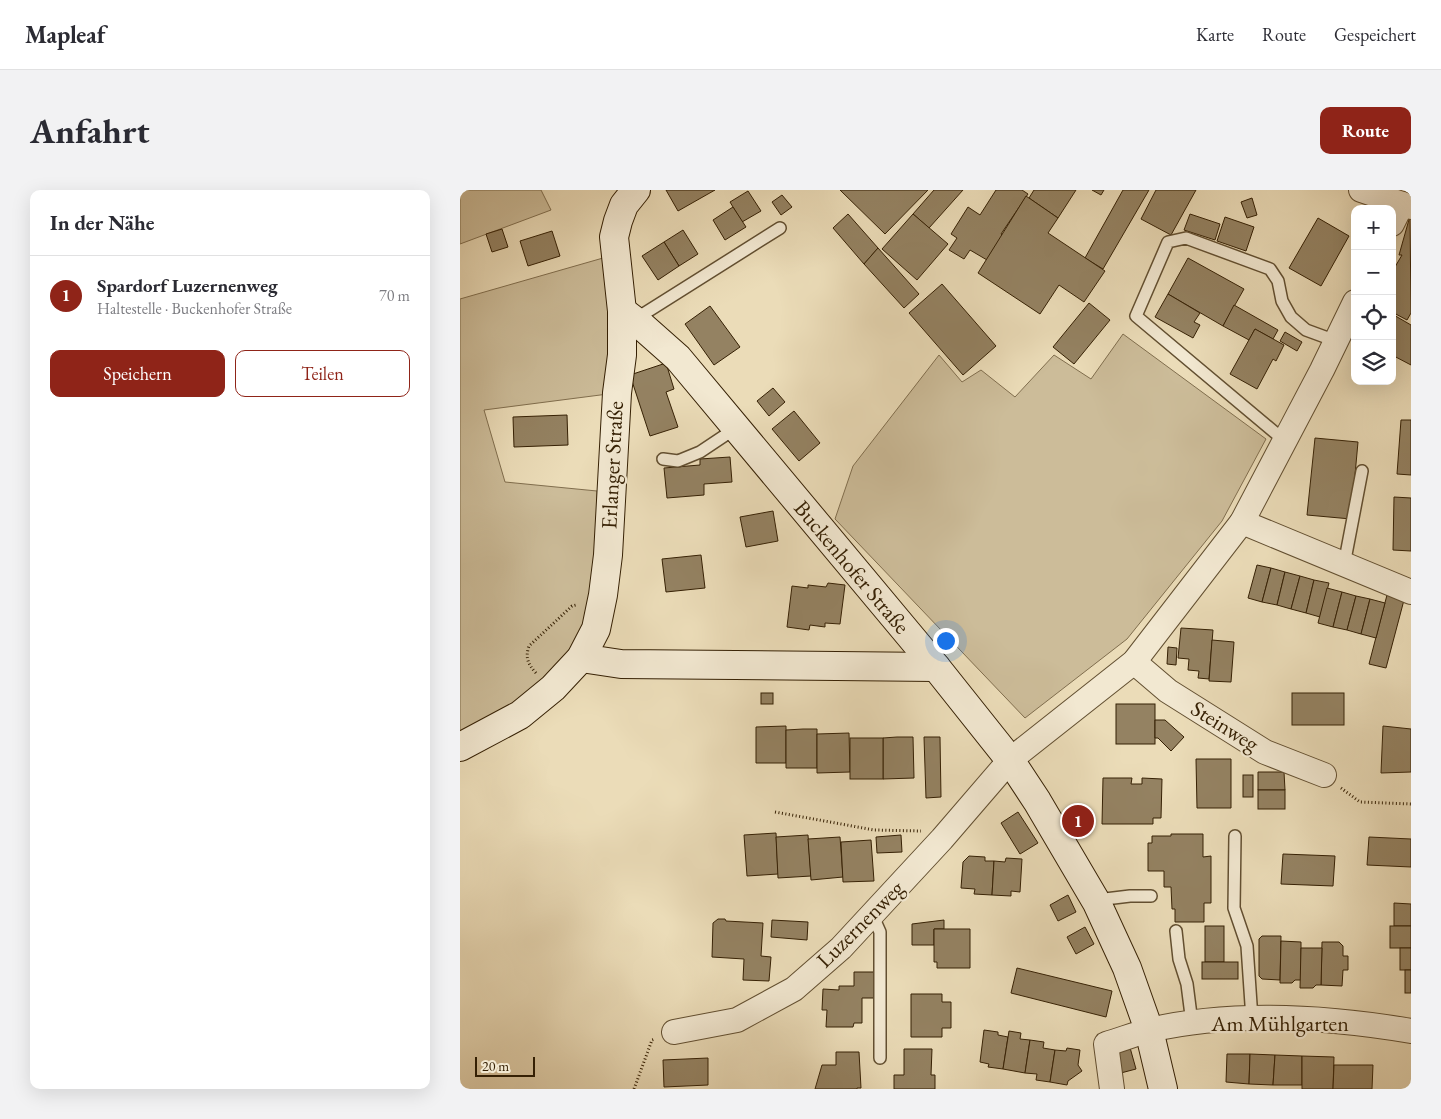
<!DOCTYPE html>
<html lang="de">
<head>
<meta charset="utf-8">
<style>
  :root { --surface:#fff; --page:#f2f2f3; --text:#2b2b33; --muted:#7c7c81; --line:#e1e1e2; --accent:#8f2418 }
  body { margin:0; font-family:"EB Garamond",serif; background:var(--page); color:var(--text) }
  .controls { position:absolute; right:15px; top:15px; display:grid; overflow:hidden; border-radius:10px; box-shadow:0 5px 20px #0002 }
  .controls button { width:45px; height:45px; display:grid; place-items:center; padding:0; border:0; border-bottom:1px solid var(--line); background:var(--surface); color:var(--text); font:25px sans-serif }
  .scale { position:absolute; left:15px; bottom:12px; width:60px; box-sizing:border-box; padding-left:5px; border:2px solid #352004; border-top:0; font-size:14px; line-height:18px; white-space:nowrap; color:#352004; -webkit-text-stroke:4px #f2e8d1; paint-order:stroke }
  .you { position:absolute; left:485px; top:450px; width:18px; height:18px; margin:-12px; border:4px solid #fff; border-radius:50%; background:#1a73e8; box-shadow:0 0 0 8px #1a73e833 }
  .badge { display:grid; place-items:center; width:32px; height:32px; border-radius:50%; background:var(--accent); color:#fff; font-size:16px; font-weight:700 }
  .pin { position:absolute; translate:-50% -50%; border:2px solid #fff; box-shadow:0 1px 5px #0006 }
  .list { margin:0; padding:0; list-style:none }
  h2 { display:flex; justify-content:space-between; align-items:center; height:65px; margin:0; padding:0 20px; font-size:21px }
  h2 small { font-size:16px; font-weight:400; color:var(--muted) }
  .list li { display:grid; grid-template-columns:32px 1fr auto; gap:15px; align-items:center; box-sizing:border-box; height:80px; padding:0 20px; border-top:1px solid var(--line) }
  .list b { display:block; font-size:19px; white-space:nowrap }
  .list p { margin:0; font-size:16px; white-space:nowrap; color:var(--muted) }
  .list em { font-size:16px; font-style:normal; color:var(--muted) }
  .actions { display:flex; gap:10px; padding:15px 20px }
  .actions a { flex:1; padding:11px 0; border:1px solid var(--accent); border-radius:10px; text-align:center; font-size:18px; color:var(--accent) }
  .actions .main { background:var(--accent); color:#fff }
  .icon { flex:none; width:28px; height:28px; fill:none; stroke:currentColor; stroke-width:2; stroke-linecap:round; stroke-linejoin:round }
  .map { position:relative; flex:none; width:951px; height:899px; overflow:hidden; border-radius:10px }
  header { display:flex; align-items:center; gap:30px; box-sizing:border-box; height:70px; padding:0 25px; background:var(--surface); border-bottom:1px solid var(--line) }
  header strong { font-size:24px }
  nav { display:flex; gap:28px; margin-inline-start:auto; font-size:18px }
  .intro { display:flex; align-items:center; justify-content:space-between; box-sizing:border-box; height:120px; padding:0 30px }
  h1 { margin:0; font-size:35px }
  .button { padding:12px 22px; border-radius:10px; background:var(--accent); color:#fff; font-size:18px; font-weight:700 }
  main { display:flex; gap:30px; padding:0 30px }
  aside { flex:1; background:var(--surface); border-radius:10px; box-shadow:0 5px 20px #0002 }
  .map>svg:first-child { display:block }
  .green { fill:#ccbc99; stroke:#806e4e }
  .building { fill:#948262; stroke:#352004 }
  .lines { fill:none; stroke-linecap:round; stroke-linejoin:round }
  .lane-casing { stroke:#624f31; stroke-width:14 }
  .street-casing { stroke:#624f31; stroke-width:26 }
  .secondary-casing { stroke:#352004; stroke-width:30 }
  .path { stroke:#352004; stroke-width:3; stroke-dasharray:1 2.5; stroke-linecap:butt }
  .lane { stroke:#f2e8d1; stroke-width:11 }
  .street { stroke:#f2e8d1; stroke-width:24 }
  .secondary { stroke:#f2e8d1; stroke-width:28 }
  .labels { text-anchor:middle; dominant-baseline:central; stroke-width:4.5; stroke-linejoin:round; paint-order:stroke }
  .street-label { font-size:22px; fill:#352004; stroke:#f2e8d1 }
</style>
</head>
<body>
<header>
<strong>Mapleaf</strong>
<nav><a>Karte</a><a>Route</a><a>Gespeichert</a></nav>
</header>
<div class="intro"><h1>Anfahrt</h1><a class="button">Route</a></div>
<main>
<aside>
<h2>In der Nähe<small></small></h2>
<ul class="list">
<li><span class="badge">1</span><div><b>Spardorf Luzernenweg</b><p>Haltestelle · Buckenhofer Straße</p></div><em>70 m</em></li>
</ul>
<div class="actions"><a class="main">Speichern</a><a>Teilen</a></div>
</aside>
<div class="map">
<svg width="951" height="899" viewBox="0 0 951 899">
  <rect width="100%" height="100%" fill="#ebdcb8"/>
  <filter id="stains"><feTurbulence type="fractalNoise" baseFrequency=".004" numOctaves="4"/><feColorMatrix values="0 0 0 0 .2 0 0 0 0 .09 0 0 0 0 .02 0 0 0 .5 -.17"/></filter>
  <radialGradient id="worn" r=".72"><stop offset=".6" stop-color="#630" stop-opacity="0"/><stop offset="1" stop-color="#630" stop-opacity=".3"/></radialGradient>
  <g class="green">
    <polygon points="0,0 81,0 91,20 0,54"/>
    <polygon points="143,68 150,116 148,204 24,220 45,292 137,301 135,397 115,470 43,526 0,546 0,109"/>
    <polygon points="663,144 806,249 762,331 667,449 565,528 375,329 393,276 479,165 502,192 521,180 555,207 594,165 631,189"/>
  </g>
  <g class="building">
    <polygon points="206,0 255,0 218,21"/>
    <polygon points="380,0 468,0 425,44"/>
    <polygon points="474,0 503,0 469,38 453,24"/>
    <polygon points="536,0 562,0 568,4 541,44 543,46 527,70 510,60 504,69 489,60 497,48 491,44 508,17 520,25"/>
    <polygon points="574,0 616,0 598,28 569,8"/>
    <polygon points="632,0 644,0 641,5"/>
    <polygon points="663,0 689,0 643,79 625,68"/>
    <polygon points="696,0 736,0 711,45 681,29"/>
    <polygon points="288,1 301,21 282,32 270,12"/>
    <polygon points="322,5 332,17 321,25 312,12"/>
    <polygon points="566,6 598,28 588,43 645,81 624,112 599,95 580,124 518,83"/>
    <polygon points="792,8 797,25 787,28 781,12"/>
    <polygon points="273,17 286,37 265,50 253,30"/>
    <polygon points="388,24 418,58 404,74 373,38"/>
    <polygon points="453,24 488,54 457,90 422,59"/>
    <polygon points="730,24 760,34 755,50 724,40"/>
    <polygon points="950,26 951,123 947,130 932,122 932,82 942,65 939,65"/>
    <polygon points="765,27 794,37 786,61 757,51"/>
    <polygon points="858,28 889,46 861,96 829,78"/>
    <polygon points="42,39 48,57 32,62 26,44"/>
    <polygon points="223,40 238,64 219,76 204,52"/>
    <polygon points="92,41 100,66 68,76 60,51"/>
    <polygon points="204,52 219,76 198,90 182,66"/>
    <polygon points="418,58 459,104 444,118 404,74"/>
    <polygon points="728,68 784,99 763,136 708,104"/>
    <polygon points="482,94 536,156 503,185 449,123"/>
    <polygon points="708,104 740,123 734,132 740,135 733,148 695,127"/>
    <polygon points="629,113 650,130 614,174 593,157"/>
    <polygon points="774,115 818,140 813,149 795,139 789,150 763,136"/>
    <polygon points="250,116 280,157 254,175 225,134"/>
    <polygon points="932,124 951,135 951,175 932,165"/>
    <polygon points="795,139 824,155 816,171 813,169 797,199 770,184"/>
    <polygon points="825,142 842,152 837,161 820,151"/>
    <polygon points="206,173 214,199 206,202 218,237 190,246 170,185"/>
    <polygon points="313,198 325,212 309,226 297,211"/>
    <polygon points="334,221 360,253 339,271 312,239"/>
    <polygon points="107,225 108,255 54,257 53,227"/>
    <polygon points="941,230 951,230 951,285 937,284"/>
    <polygon points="855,248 898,252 891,329 847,325"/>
    <polygon points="270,267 272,292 244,294 244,305 207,308 204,278 240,275 240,269"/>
    <polygon points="934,307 951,308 951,361 933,360"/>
    <polygon points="313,321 318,351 286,357 280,327"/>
    <polygon points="241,365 245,398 206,402 202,369"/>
    <polygon points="797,375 811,378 802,412 788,408"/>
    <polygon points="811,378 825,382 817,415 802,412"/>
    <polygon points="825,382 840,386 831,419 817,415"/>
    <polygon points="840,386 854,390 846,423 831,419"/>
    <polygon points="854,390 869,393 860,427 846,423"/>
    <polygon points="368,393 385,395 380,434 365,433 365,437 350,435 349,440 327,437 332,396 348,398 348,395 366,397"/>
    <polygon points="867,398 882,402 873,437 858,433"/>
    <polygon points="882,402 896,406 887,440 873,437"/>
    <polygon points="927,405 944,410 926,478 909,474"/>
    <polygon points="896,406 910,409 901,444 887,440"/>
    <polygon points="910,409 925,413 916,448 901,444"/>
    <polygon points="721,438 753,440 749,489 738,488 739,481 728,480 729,469 718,468"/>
    <polygon points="752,450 774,452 771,492 749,491"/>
    <polygon points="708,457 717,458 716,475 707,474"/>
    <rect x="301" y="503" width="12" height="11"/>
    <rect x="832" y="503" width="52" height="32"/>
    <rect x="656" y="514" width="39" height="40"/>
    <polygon points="695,530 705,530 724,547 711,561 698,548 695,548"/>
    <polygon points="326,536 326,573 296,573 296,537"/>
    <polygon points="923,536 951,539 951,582 921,583"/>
    <polygon points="343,539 357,539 357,578 326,578 326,540"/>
    <polygon points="389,543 390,582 357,583 357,544"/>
    <polygon points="437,547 453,547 454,588 423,589 423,548"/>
    <polygon points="464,547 480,547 481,607 466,608"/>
    <rect x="390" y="548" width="33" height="41"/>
    <polygon points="736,569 771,569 771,618 737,618"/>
    <polygon points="798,582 824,582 825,600 798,600"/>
    <rect x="783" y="585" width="10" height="22"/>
    <polygon points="643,588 672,588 671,594 682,594 682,588 702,589 701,628 693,628 693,634 642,634"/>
    <rect x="798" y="600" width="27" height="19"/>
    <polygon points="558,622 578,653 560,664 541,633"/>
    <polygon points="316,643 318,684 287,686 284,645"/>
    <polygon points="711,644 743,644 743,667 751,666 751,713 744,713 744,732 715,732 715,719 712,719 711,697 704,697 704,681 688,681 688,653 692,653 692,646 711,646"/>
    <polygon points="348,645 351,686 318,688 316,647"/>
    <polygon points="441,645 442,662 417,663 416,647"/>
    <polygon points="380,647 383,687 351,690 348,649"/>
    <polygon points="909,647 951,649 951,677 907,675"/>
    <polygon points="411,650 414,691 383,692 381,652"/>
    <polygon points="823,664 875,666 873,696 821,694"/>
    <polygon points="509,666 525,667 525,671 534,671 532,705 514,704 515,699 501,698 503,672"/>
    <polygon points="546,668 562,669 560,702 551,701 551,706 532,705 534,671 545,672"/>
    <polygon points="608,705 616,722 598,731 590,715"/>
    <polygon points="934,713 951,714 951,736 934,736"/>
    <polygon points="258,729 265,729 266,731 303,733 301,766 311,767 309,791 283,790 284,769 252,767 253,733"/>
    <polygon points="312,730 348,732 347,750 311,747"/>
    <polygon points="484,730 484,739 474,739 474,755 452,755 452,734"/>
    <rect x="745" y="736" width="19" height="36"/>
    <rect x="930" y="736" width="21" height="22"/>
    <polygon points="625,737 634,754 616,764 607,747"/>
    <polygon points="474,739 510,739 510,778 477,778 477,772 474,772"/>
    <polygon points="802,746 821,746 820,790 802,789 799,786 799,749"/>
    <polygon points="821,751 841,752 841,790 835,790 832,793 820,793"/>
    <polygon points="862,752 879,752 883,756 883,766 888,766 888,780 883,780 882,796 861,795"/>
    <polygon points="841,758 862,758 861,795 856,795 853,798 840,798"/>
    <rect x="940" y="758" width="11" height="22"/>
    <rect x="742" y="772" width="36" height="17"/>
    <polygon points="557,778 652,801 646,827 551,803"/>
    <rect x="945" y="780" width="6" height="23"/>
    <polygon points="394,782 415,782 414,808 402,808 402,833 394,833 393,837 366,837 367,820 362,820 363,799 379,800 379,796 394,796"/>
    <polygon points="451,804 482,804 482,812 491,812 491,838 482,838 482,847 451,847"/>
    <polygon points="524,840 538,842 538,845 548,847 543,879 528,877 529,874 520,872"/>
    <polygon points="549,841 561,843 560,849 570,850 565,883 543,879"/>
    <polygon points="570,850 584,852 583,858 595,860 590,892 576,890 577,884 565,883"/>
    <polygon points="669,854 676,879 657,884 650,859"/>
    <polygon points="607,858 620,860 618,875 622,881 608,891 607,895 590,892 595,860 606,861"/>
    <polygon points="444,859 472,859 471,885 475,885 475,899 434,899 434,885 444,885"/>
    <polygon points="376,862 399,862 401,898 397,898 397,899 355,899 362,875 376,875"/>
    <polygon points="767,864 790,864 789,894 766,892"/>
    <polygon points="790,864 815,865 813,895 789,894"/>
    <polygon points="815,865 842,866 842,895 813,895"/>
    <polygon points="842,866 874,867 873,899 842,899"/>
    <polygon points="248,868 248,895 204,897 203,870"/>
    <polygon points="874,875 913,875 912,899 873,899"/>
  </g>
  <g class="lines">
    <g class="lane-casing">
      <g id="lane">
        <polyline points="174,130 320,38"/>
        <polyline points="825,251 676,126 708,52 726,48 810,79 818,91 822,111 831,127 846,140 876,151"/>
        <polyline points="203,269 218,271 240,262 276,238"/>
        <polyline points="884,375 902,281"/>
        <polyline points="775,646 774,718 787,756 792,829"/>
        <polyline points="637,710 670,706 691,706"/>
        <polyline points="412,724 420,742 420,868"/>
        <polyline points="716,741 719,769 727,794 732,833"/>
      </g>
    </g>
    <g class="street-casing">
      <g id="street">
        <polyline points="901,0 951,17"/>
        <polyline points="932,34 942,14"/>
        <polyline points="782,332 951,402"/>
        <polyline points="674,472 708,501 805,562 864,585"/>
        <polyline points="214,842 277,830 334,799 381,758 482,649 550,570 674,472 782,332 862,180 895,112"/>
        <path d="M 652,899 L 646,854 C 660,850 675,844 690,840 C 772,821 868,827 951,841"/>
      </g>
    </g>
    <g class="secondary-casing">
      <g id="secondary">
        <polyline points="162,121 183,137 218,168 476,477 550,570 577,611 637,713 667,778 689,840 703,899"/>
        <polyline points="121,468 161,474 476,477"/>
        <polyline points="0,557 60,525 93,498 121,468 136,439 143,405 148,365 157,203 162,165 162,121 154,47 158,31 164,15 176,0"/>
      </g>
    </g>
    <g class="path">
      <path d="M 76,483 C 68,474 65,468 69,456 L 112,416 L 116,415"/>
      <polyline points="881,598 900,612 951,614"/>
      <polyline points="315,622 414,640 461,641"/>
      <polyline points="174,899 192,850 195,849"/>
    </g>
    <use href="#lane" class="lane"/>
    <use href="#street" class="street"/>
    <use href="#secondary" class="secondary"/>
  </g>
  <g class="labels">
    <g class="street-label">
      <text transform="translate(152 275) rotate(-87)">Erlanger Straße</text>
      <text transform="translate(392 377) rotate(50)">Buckenhofer Straße</text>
      <text transform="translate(765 536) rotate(32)">Steinweg</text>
      <text transform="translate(400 734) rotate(-45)">Luzernenweg</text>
      <text x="820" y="833">Am Mühlgarten</text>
    </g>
  </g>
  <rect width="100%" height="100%" filter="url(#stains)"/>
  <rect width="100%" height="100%" fill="url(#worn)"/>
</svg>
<div class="controls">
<button>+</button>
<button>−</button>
<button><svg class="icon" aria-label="locate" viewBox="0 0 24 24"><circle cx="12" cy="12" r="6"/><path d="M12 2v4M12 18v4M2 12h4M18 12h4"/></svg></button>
<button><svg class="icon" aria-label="layers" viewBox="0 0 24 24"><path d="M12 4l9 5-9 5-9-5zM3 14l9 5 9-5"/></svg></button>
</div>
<div class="scale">20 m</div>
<div class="you"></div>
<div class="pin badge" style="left:618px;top:631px">1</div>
</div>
</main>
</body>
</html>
